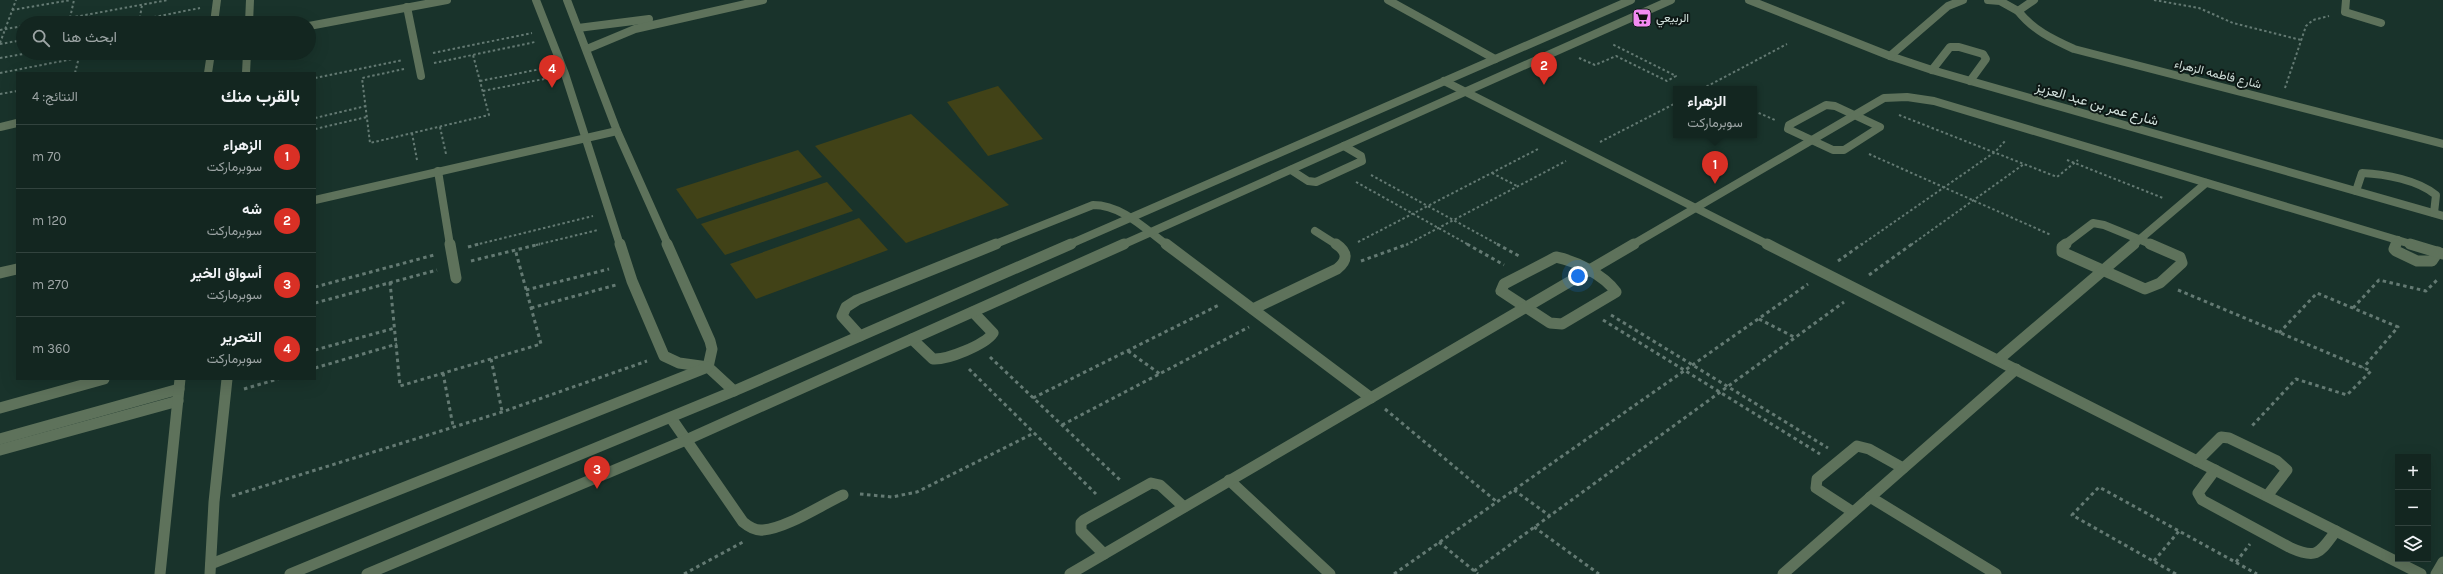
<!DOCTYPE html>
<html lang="ar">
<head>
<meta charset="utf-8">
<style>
  :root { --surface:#132620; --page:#1c2e29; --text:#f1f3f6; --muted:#9da5a5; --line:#32433e; --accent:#d93025 }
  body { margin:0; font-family:Karla,Vazirmatn,sans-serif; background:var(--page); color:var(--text); direction:rtl }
  .controls { position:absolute; right:12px; bottom:12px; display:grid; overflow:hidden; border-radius:0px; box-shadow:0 4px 16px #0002 }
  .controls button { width:36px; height:36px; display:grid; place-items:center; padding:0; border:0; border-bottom:1px solid var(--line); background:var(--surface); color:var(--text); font:20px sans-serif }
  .you { position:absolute; left:1578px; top:276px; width:14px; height:14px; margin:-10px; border:3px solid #fff; border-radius:50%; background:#1a73e8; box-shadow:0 0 0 6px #1a73e833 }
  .badge { display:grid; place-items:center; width:26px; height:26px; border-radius:50%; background:var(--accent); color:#fff; font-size:13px; font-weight:700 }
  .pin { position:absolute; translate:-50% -33px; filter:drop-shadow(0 1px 2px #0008) }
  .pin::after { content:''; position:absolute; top:21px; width:14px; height:12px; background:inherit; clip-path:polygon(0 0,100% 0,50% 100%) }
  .popup { position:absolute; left:1673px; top:86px; width:84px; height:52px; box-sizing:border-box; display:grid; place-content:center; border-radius:0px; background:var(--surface); filter:drop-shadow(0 1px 3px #0005); font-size:13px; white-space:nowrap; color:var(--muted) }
  .popup b { font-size:15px; color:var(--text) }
  .popup::after { content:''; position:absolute; left:50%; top:100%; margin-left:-8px; border:8px solid transparent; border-top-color:var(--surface) }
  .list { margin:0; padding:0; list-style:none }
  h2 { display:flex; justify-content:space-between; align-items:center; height:52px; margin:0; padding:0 16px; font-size:17px }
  h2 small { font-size:13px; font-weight:400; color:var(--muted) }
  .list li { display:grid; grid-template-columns:26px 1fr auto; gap:12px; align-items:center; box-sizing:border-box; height:64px; padding:0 16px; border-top:1px solid var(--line) }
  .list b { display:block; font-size:15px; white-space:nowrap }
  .list p { margin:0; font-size:13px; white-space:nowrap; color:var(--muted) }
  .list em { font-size:13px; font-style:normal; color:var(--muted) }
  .icon { flex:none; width:22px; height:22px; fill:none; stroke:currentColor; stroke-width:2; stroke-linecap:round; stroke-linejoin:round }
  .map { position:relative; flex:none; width:2443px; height:574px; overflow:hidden; direction:ltr }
  .search { position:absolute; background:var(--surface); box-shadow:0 4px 16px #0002; left:16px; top:16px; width:300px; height:44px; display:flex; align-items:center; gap:10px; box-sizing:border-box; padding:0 14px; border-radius:22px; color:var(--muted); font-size:15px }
  .panel { position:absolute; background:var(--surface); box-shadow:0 4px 16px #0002; left:16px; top:72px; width:300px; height:308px; border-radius:0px; direction:rtl }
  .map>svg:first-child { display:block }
  .green { fill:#414217 }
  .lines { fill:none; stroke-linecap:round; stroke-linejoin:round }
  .path-far1 { stroke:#647a73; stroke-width:2; stroke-dasharray:2.5 2.5; stroke-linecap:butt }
  .path { stroke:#647a73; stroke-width:3; stroke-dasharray:3.5 3.5; stroke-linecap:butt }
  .minor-far1 { stroke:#5e725b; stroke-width:8 }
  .minor { stroke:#5e725b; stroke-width:11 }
  .labels { text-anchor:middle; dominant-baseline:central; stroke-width:4; stroke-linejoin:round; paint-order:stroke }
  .far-poi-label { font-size:12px; fill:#d1e0db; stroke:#0d1815; text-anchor:start }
  .far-street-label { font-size:12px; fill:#d1e0db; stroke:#0d1815 }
  .street-label { font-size:14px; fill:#d1e0db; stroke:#0d1815 }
</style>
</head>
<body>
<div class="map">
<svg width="2443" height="574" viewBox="0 0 2443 574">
  <rect width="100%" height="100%" fill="#19332b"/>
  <g class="green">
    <polygon points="998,86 1043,139 988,156 947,102"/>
    <polygon points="911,114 1009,205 906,243 815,146"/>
    <polygon points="798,150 822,177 697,219 676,189"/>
    <polygon points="827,182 853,211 725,255 701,224"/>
    <polygon points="859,218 888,250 756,299 730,264"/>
  </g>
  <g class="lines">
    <g class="path-far1">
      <polyline points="2154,0 2199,8 2233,23 2301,40"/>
      <polyline points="12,10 71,0"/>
      <polyline points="70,18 74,0"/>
      <polyline points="139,20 200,8"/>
      <polyline points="41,23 168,0"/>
      <polyline points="88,23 91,14"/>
      <polyline points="139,23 142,5"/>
      <polyline points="181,23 199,20"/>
      <polyline points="0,30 23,26"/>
      <polyline points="0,43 16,0"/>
      <polyline points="0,44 23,40"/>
      <polyline points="433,53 532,33"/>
      <polyline points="0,58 29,53"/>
      <polyline points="1579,58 1595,65 1616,56 1667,81 1676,76 1612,44"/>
      <polyline points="434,63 535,42"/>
      <polyline points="404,69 362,78 370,143 489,115 473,55"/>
      <polyline points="0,73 104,53"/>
      <polyline points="75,73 80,53"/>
      <polyline points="315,78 403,60"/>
      <polyline points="480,81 546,68"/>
      <polyline points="2285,88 2306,26 2313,20 2329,16"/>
      <polyline points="1702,89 1787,44"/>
      <polyline points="483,91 549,78"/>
      <polyline points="0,94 17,91"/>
      <polyline points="1754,111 1775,120"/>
      <polyline points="1899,115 2057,177 2078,160"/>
      <polyline points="315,118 366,106"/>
      <polyline points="440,127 446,154"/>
      <polyline points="315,129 367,117"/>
      <polyline points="412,133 417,160"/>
      <polyline points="1600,142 1676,103"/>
      <polyline points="1869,154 2051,235"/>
      <polyline points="2067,160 2163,198"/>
      <polyline points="1492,173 1517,186"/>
      <polyline points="1371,175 1499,245"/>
      <polyline points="1356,182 1469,245"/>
      <polyline points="1358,242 1540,148"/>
      <polyline points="475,245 593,216"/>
      <polyline points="536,245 598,230"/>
      <polyline points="1406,245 1566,161"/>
      <polyline points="1861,245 1995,152 2006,140"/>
      <polyline points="1911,245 2024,164"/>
    </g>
    <g class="path">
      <polyline points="1467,244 1504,265"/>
      <polyline points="1497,244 1519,256"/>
      <polyline points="468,247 479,244"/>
      <polyline points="471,261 540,244"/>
      <polyline points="1361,261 1408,244"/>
      <polyline points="1838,261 1862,244"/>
      <polyline points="1869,275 1912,244"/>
      <polyline points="390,282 400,386 541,344 515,249"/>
      <polyline points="315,287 434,255"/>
      <polyline points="526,290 609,269"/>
      <polyline points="2178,290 2371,371 2347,395 2296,379 2250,428"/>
      <polyline points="315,303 437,270"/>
      <polyline points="531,308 616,285"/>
      <polyline points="2353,308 2379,280 2426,291 2439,278"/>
      <polyline points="1611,315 1828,448"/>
      <polyline points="1759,319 1796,338"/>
      <polyline points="1603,320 1820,454"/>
      <polyline points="2279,333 2317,293 2398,327 2363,368"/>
      <polyline points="315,350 395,328"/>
      <polyline points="1128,351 1160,374"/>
      <polyline points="990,357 1120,480"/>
      <polyline points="491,359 502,411"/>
      <polyline points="315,368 397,344"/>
      <polyline points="969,369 1096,494"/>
      <polyline points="443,373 453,426"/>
      <polyline points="244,389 278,379"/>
      <polyline points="1033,398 1219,305"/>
      <polyline points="1385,409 1497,502"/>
      <polyline points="1062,425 1249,327"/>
      <polyline points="1514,490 1550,516"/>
      <polyline points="860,494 892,497 917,492 1034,433"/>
      <polyline points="232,496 502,412 647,361"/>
      <polyline points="1534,527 1599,574"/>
      <polyline points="1439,542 1478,574"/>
      <polyline points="2154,561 2179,531"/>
      <polyline points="2236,562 2250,544"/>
      <polyline points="1474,571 1844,302"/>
      <polyline points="684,574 743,542"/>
      <polyline points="1394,574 1808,284"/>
      <polyline points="2176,574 2072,515 2099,487 2257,574"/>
    </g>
    <g class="minor-far1">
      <polyline points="536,0 565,74 620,245"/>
      <polyline points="567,0 617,131 668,245"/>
      <polyline points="1388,0 1495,59"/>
      <polyline points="1749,0 1890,56 1932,70 2443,216"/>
      <polyline points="1988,0 2000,1 2018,11"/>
      <path d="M 2034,0 L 2018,11 C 2033,30 2052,39 2074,49 L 2443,144"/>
      <polyline points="2346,0 2345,12 2381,23"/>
      <polyline points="407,7 421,76"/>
      <polyline points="214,23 217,0"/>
      <polyline points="249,23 250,0"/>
      <polyline points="309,26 447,0"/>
      <polyline points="578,28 649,19"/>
      <polyline points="587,49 635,29 763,0"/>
      <polyline points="1890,56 1948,6 1963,0"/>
      <polyline points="1932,70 1950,47 1959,47 1983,54 1986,59 1970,81"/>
      <polyline points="208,73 211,53"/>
      <polyline points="246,73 247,53"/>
      <polyline points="1444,81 1769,245"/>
      <polygon points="1826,105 1835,106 1880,127 1844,150 1833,150 1788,129 1789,125"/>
      <polyline points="0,127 17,123"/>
      <polyline points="1291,170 1308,181 1316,182 1362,161 1361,156 1344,146"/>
      <polyline points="438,171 450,245"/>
      <path d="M 2356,191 L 2362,173 C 2385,174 2418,180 2436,195 L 2434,213"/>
      <polyline points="315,200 617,131"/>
      <polyline points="1315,231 1337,245"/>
      <path d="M 993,245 L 1093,205 C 1122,205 1145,229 1167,245"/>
      <polyline points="1068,245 1631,0"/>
      <polyline points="1122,245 1671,0"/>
      <polyline points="1632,245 1884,98 1907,97 1934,101 2414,245"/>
      <polyline points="2064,245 2093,223 2104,225 2153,245"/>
      <polyline points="2133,245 2206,183"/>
      <polyline points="2396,245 2398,240"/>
    </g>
    <g class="minor">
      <polyline points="450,244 456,278"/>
      <polyline points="620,244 632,281 664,356 679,363 708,367 734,391"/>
      <polyline points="667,244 710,341 712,349 708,367"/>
      <polyline points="1166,244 1371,398"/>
      <polyline points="1767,244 2421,574"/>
      <polyline points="2066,244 2062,247 2062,252 2145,289 2160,283 2182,263 2180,257 2150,244"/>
      <polyline points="2396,244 2394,249 2396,251 2417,261 2432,261 2438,252"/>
      <polyline points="2410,244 2443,254"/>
      <path d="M 1556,257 C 1576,261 1604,275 1616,292 L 1562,324 L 1550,323 L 1501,291 L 1504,284 Z"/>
      <polyline points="0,273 17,269"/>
      <path d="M 1253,309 L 1337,269 C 1348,260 1348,252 1336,244"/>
      <polyline points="860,336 842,316 846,307 857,300 996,244"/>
      <path d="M 912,339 L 933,359 C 947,360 985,345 993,333 L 973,312"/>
      <polyline points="1998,360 2134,244"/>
      <polyline points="0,408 104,379"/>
      <path d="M 671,418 L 743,522 C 749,527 755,531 763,530 C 787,528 821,505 843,495"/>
      <polyline points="0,439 179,389"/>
      <polyline points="0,450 178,401"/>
      <polyline points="2197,461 2221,437 2229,438 2277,461 2287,470 2267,496"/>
      <path d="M 2215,470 L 2198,493 L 2202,500 L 2291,548 C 2318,560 2320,552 2336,531"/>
      <polyline points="1229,480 1330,574"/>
      <polyline points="1870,497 1996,574"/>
      <polyline points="1853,512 1816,488 1817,479 1857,446 1869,449 1903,468"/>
      <polyline points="1104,554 1081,531 1081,523 1084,520 1151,483 1160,485 1184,507"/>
      <polyline points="211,564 708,367"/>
      <polyline points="160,574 180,379"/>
      <polyline points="210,574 214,502 227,379"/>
      <polyline points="290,574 734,391 1071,244"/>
      <polyline points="367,574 686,440 1124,244"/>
      <polyline points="1070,574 1634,244"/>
      <polyline points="1783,574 2016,369"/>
      <polyline points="2436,574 2443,562"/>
    </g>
  </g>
  <defs>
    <g id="supermarket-square" transform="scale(1)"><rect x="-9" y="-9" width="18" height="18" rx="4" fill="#f38af2" stroke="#0d1815"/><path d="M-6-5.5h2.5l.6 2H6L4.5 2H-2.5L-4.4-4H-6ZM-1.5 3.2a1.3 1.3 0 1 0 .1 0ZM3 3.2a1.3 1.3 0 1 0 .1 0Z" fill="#111"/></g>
  </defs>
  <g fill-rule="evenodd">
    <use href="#supermarket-square" x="1642" y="18"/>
  </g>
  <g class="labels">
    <g class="far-poi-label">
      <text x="1656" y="18">الربيعي</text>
    </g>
    <g class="far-street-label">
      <text transform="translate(2218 74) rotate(14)">شارع فاطمه الزهراء</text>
    </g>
    <g class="street-label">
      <text transform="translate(2097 104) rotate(16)">شارع عمر بن عبد العزيز</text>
    </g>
  </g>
</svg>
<div class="controls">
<button>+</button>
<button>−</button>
<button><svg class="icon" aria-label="layers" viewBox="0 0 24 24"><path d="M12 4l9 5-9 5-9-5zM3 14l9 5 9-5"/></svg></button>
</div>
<div class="you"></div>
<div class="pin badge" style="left:1715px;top:184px">1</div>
<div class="popup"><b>الزهراء</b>سوبرماركت</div>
<div class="pin badge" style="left:1544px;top:85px">2</div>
<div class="pin badge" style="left:597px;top:489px">3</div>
<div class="pin badge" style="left:552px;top:88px">4</div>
<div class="search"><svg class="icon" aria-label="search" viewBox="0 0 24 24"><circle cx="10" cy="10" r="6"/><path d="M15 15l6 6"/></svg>ابحث هنا</div>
<section class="panel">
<h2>بالقرب منك<small>النتائج: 4</small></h2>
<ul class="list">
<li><span class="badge">1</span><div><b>الزهراء</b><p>سوبرماركت</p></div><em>70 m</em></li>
<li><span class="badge">2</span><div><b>شه</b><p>سوبرماركت</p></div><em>120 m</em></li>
<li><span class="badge">3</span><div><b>أسواق الخير</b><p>سوبرماركت</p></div><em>270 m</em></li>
<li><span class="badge">4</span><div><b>التحرير</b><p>سوبرماركت</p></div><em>360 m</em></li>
</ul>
</section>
</div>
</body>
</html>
